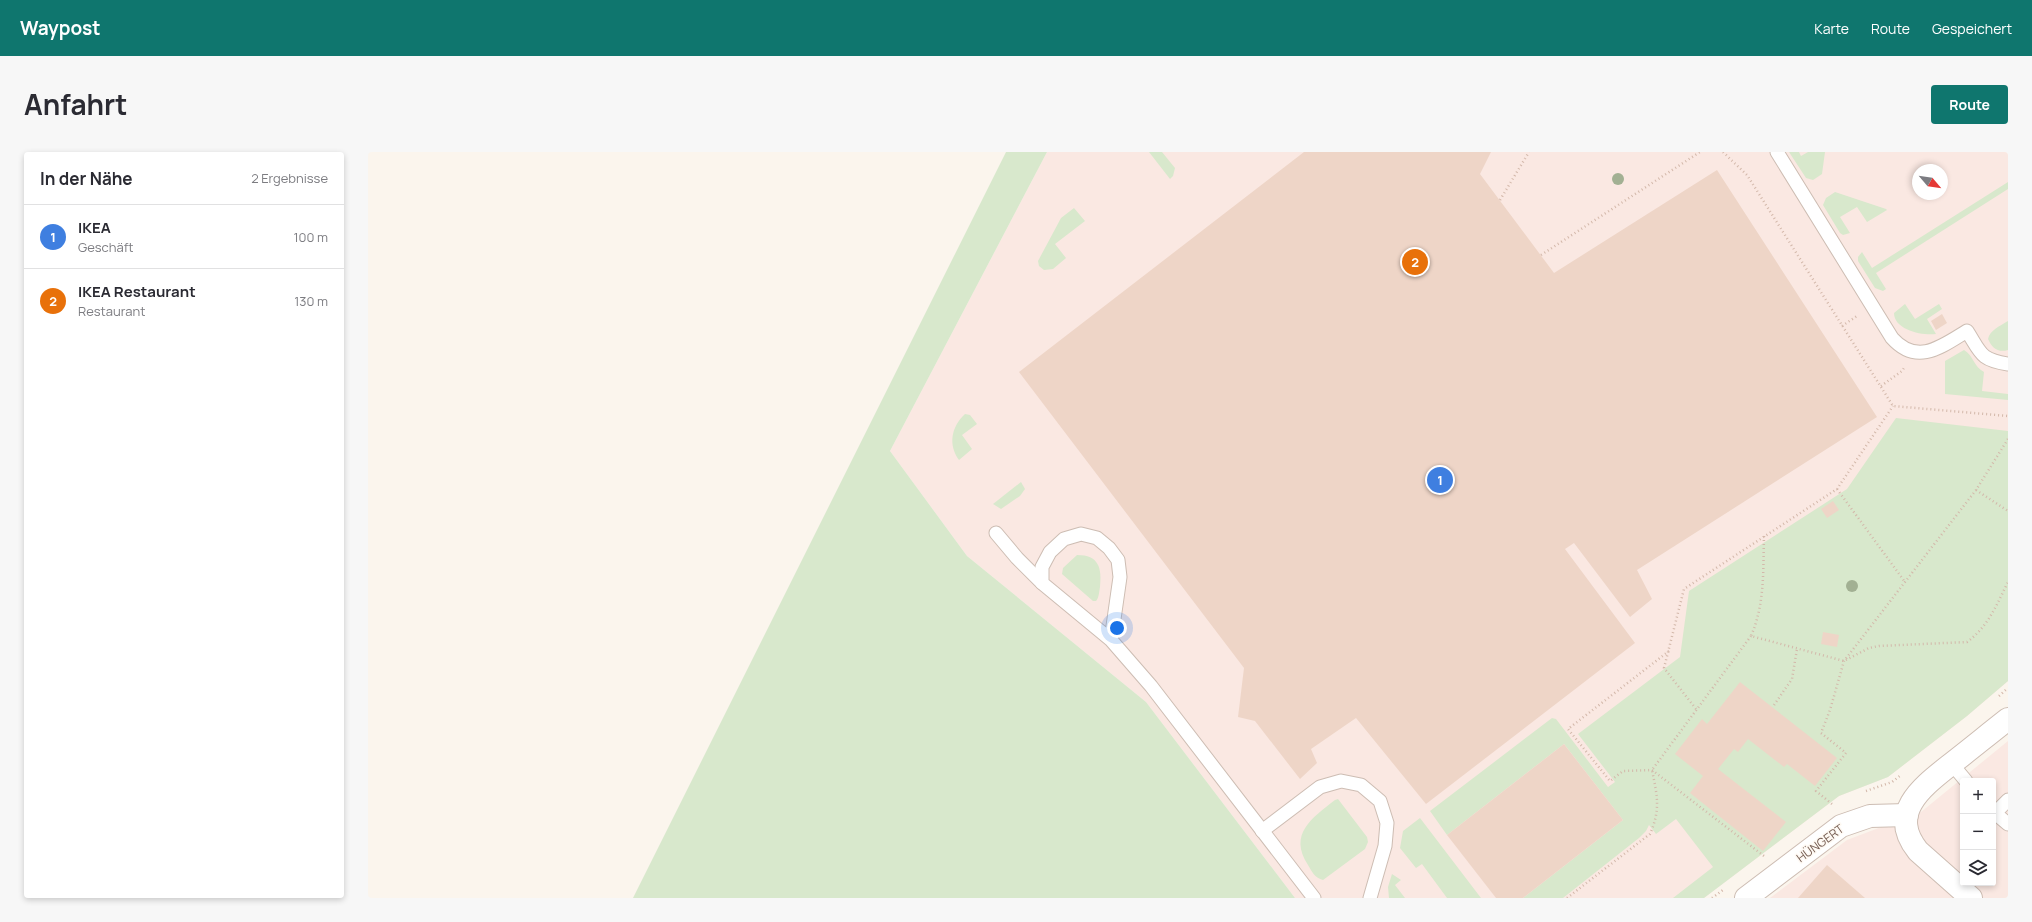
<!DOCTYPE html>
<html lang="de">
<head>
<meta charset="utf-8">
<style>
  :root { --surface:#fff; --page:#f7f7f7; --text:#2b2b33; --muted:#7c7c81; --line:#e1e1e2; --accent:#0f766e }
  body { margin:0; font-family:Manrope,sans-serif; background:var(--page); color:var(--text) }
  .controls { position:absolute; right:12px; bottom:12px; display:grid; overflow:hidden; border-radius:4px; box-shadow:0 2px 6px #0003 }
  .controls button { width:36px; height:36px; display:grid; place-items:center; padding:0; border:0; border-bottom:1px solid var(--line); background:var(--surface); color:var(--text); font:20px sans-serif }
  .compass { position:absolute; left:1544px; top:12px; width:36px; height:36px; border-radius:50%; background:var(--surface); box-shadow:0 2px 6px #0003; rotate:119deg }
  .you { position:absolute; left:749px; top:476px; width:14px; height:14px; margin:-10px; border:3px solid #fff; border-radius:50%; background:#1a73e8; box-shadow:0 0 0 6px #1a73e833 }
  .badge { display:grid; place-items:center; width:26px; height:26px; border-radius:50%; background:var(--accent); color:#fff; font-size:13px; font-weight:700 }
  .pin { position:absolute; translate:-50% -50%; border:2px solid #fff; box-shadow:0 1px 4px #0006 }
  .list { margin:0; padding:0; list-style:none }
  h2 { display:flex; justify-content:space-between; align-items:center; height:52px; margin:0; padding:0 16px; font-size:17px }
  h2 small { font-size:13px; font-weight:400; color:var(--muted) }
  .list li { display:grid; grid-template-columns:26px 1fr auto; gap:12px; align-items:center; box-sizing:border-box; height:64px; padding:0 16px; border-top:1px solid var(--line) }
  .list b { display:block; font-size:15px; white-space:nowrap }
  .list p { margin:0; font-size:13px; white-space:nowrap; color:var(--muted) }
  .list em { font-size:13px; font-style:normal; color:var(--muted) }
  .icon { flex:none; width:22px; height:22px; fill:none; stroke:currentColor; stroke-width:2; stroke-linecap:round; stroke-linejoin:round }
  .map { position:relative; flex:none; width:1640px; height:746px; overflow:hidden; border-radius:4px }
  header { display:flex; align-items:center; gap:24px; box-sizing:border-box; height:56px; padding:0 20px; background:var(--accent); color:#fff }
  header strong { font-size:19px }
  nav { display:flex; gap:22px; margin-inline-start:auto; font-size:14px }
  .intro { display:flex; align-items:center; justify-content:space-between; box-sizing:border-box; height:96px; padding:0 24px }
  h1 { margin:0; font-size:28px }
  .button { padding:10px 18px; border-radius:4px; background:var(--accent); color:#fff; font-size:14px; font-weight:700 }
  main { display:flex; gap:24px; padding:0 24px }
  aside { flex:1; background:var(--surface); border-radius:4px; box-shadow:0 2px 6px #0003 }
  .map>svg:first-child { display:block }
  .commercial { fill:#fae8e2; fill-rule:evenodd }
  .green { fill:#d8e8cc }
  .building { fill:#eed5c7 }
  .lines { fill:none; stroke-linecap:round; stroke-linejoin:round }
  .service-casing { stroke:#cdbdb3; stroke-width:15 }
  .minor-casing { stroke:#cdbdb3; stroke-width:24 }
  .path { stroke:#d3b8aa; stroke-width:2.5; stroke-dasharray:1 3; stroke-linecap:butt }
  .service { stroke:#fff; stroke-width:13 }
  .minor { stroke:#fff; stroke-width:22 }
  .tree { fill:#a2b093 }
  .labels { text-anchor:middle; dominant-baseline:central; stroke-width:3; stroke-linejoin:round; paint-order:stroke }
  .street-label { font-size:12px; fill:#745c51; stroke:#fef9f3 }
</style>
</head>
<body>
<header>
<strong>Waypost</strong>
<nav><a>Karte</a><a>Route</a><a>Gespeichert</a></nav>
</header>
<div class="intro"><h1>Anfahrt</h1><a class="button">Route</a></div>
<main>
<aside>
<h2>In der Nähe<small>2 Ergebnisse</small></h2>
<ul class="list">
<li><span class="badge" style="background:#3f7fe0">1</span><div><b>IKEA</b><p>Geschäft</p></div><em>100 m</em></li>
<li><span class="badge" style="background:#e8710a">2</span><div><b>IKEA Restaurant</b><p>Restaurant</p></div><em>130 m</em></li>
</ul>
</aside>
<div class="map">
<svg width="1640" height="746" viewBox="0 0 1640 746">
  <rect width="100%" height="100%" fill="#fbf5ed"/>
  <g class="commercial">
    <path d="M 679,0 L 1640,0 L 1640,529 L 1599,564 L 1520,625 L 1471,644 L 1336,746 L 927,746 L 778,550 L 599,404 L 522,299 ZM 1550,18 L 1574,18 L 1574,42 L 1550,42 Z"/>
    <path d="M 1640,589 L 1640,746 L 1402,746 L 1479,688 L 1553,660 ZM 1595,629 L 1625,629 L 1625,731 L 1595,731 Z"/>
  </g>
  <g class="green">
    <polygon points="638,0 679,0 522,299 599,404 778,550 927,746 265,746"/>
    <polygon points="781,0 794,0 807,16 805,24 802,27"/>
    <polygon points="1421,0 1431,0 1433,4 1440,0 1457,0 1454,22 1445,28 1438,26"/>
    <polygon points="1640,30 1640,37 1508,121 1518,137 1515,139 1507,136 1490,109 1490,105 1494,100 1504,116"/>
    <polygon points="1467,40 1518,57 1519,58 1499,70 1489,55 1472,65 1482,81 1475,83 1472,81 1455,53 1458,46"/>
    <polygon points="706,56 717,69 687,92 698,106 685,117 676,118 671,114 670,109 693,66"/>
    <path d="M 1537,152 L 1547,167 L 1571,152 L 1574,157 L 1559,167 L 1568,182 C 1555,184 1526,178 1526,161 Z"/>
    <path d="M 1640,169 L 1640,198 C 1630,201 1624,196 1620,187 C 1622,178 1632,174 1640,169 Z"/>
    <path d="M 1596,198 C 1605,203 1606,215 1616,220 L 1614,239 L 1640,242 L 1640,248 L 1577,242 L 1577,209 Z"/>
    <path d="M 597,262 L 602,263 L 609,272 L 594,283 L 604,297 L 591,308 C 580,293 583,275 597,262 Z"/>
    <polygon points="1528,266 1640,279 1640,529 1599,564 1520,625 1471,644 1336,746 1305,746 1345,715 1308,667 1288,682 1281,673 1278,679 1271,686 1195,746 1155,746 1255,668 1196,592 1079,683 1062,659 1184,566 1188,567 1240,635 1247,630 1210,582 1312,505 1321,439 1479,337"/>
    <polygon points="653,330 657,337 652,344 633,357 625,352"/>
    <path d="M 709,403 C 731,403 734,416 732,435 C 731,440 731,446 728,449 L 725,449 L 694,422 L 695,416 Z"/>
    <path d="M 970,647 L 999,685 L 1000,690 L 997,697 L 955,728 C 947,726 944,720 940,713 C 920,682 944,666 967,648 Z"/>
    <polygon points="1052,666 1113,746 1079,746 1054,712 1048,716 1032,696 1035,679"/>
    <polygon points="1024,722 1033,728 1027,733 1037,746 1021,746 1020,735"/>
  </g>
  <g class="building">
    <polygon points="936,0 1123,0 1112,22 1186,121 1349,18 1509,265 1269,418 1284,447 1262,465 1206,391 1197,397 1267,491 1058,652 988,566 943,597 949,611 932,627 887,569 870,565 876,516 651,220"/>
    <polygon points="1574,162 1579,171 1568,178 1563,169"/>
    <polygon points="1465,349 1471,358 1459,366 1453,357"/>
    <polygon points="1455,480 1471,483 1469,495 1453,492"/>
    <polygon points="1372,530 1469,606 1447,634 1419,612 1416,615 1380,587 1370,600 1366,597 1350,617 1418,670 1395,699 1322,641 1335,624 1307,602 1334,567 1339,572"/>
    <polygon points="1196,592 1255,668 1155,746 1128,746 1079,683"/>
    <polygon points="1459,713 1497,746 1430,746"/>
  </g>
  <g class="lines">
    <g class="service-casing">
      <g id="service">
        <path d="M 1409,0 L 1524,186 C 1549,214 1573,195 1599,179 C 1613,201 1612,208 1640,212"/>
        <polyline points="628,381 649,406 674,431"/>
        <polyline points="743,488 752,425 750,408 741,396 729,386 713,382 696,387 682,400 674,415 674,431 743,488 783,534 946,746"/>
        <polyline points="1584,612 1598,629"/>
        <polyline points="1625,659 1627,661 1640,648"/>
        <polyline points="1627,661 1640,672"/>
        <polyline points="894,679 952,635 973,629 993,633 1012,649 1019,671 1017,694 1002,746"/>
      </g>
    </g>
    <g class="minor-casing">
      <g id="minor">
        <polyline points="1378,746 1473,674 1502,664 1539,663"/>
        <path d="M 1603,746 L 1550,699 C 1518,659 1557,633 1587,609 C 1605,595 1622,581 1640,567"/>
      </g>
    </g>
    <g class="path">
      <polyline points="1355,0 1379,23 1525,254 1640,264"/>
      <polyline points="1132,48 1161,0"/>
      <polyline points="1173,103 1332,0"/>
      <polyline points="1474,174 1489,164"/>
      <polyline points="1513,234 1534,219 1536,216"/>
      <polyline points="1469,337 1537,430"/>
      <polyline points="1608,338 1640,359"/>
      <path d="M 1396,384 C 1395,418 1397,452 1383,484 L 1476,509 L 1501,496 L 1511,494 L 1599,490 C 1620,475 1629,452 1640,430"/>
      <polyline points="1301,499 1200,577 1242,629 1255,619 1284,618 1396,704"/>
      <polyline points="1631,544 1640,536"/>
      <polyline points="1406,553 1424,527 1429,497"/>
      <polyline points="1328,557 1296,516 1316,437 1469,337 1525,254"/>
      <polyline points="1498,639 1524,630 1533,623"/>
      <polyline points="1464,652 1448,639 1478,601 1453,581 1462,558 1476,509 1608,338 1640,287"/>
      <path d="M 1199,746 L 1282,682 C 1293,657 1289,643 1284,618 L 1383,484"/>
      <polyline points="1344,746 1355,738"/>
    </g>
    <use href="#service" class="service"/>
    <use href="#minor" class="minor"/>
  </g>
  <g class="tree">
    <circle cx="1250" cy="27" r="6"/>
    <circle cx="1484" cy="434" r="6"/>
  </g>
  <g class="labels">
    <g class="street-label">
      <text transform="translate(1452 691) rotate(-36)">HÜNGERT</text>
    </g>
  </g>
</svg>
<div class="controls">
<button>+</button>
<button>−</button>
<button><svg class="icon" aria-label="layers" viewBox="0 0 24 24"><path d="M12 4l9 5-9 5-9-5zM3 14l9 5 9-5"/></svg></button>
</div>
<svg class="compass" viewBox="-18 -18 36 36"><path d="M0-13l5 13h-10z" fill="#e53935"/><path d="M0 13l5-13h-10z" fill="#7c7c81"/></svg>
<div class="you"></div>
<div class="pin badge" style="left:1072px;top:328px;background:#3f7fe0">1</div>
<div class="pin badge" style="left:1047px;top:110px;background:#e8710a">2</div>
</div>
</main>
</body>
</html>
